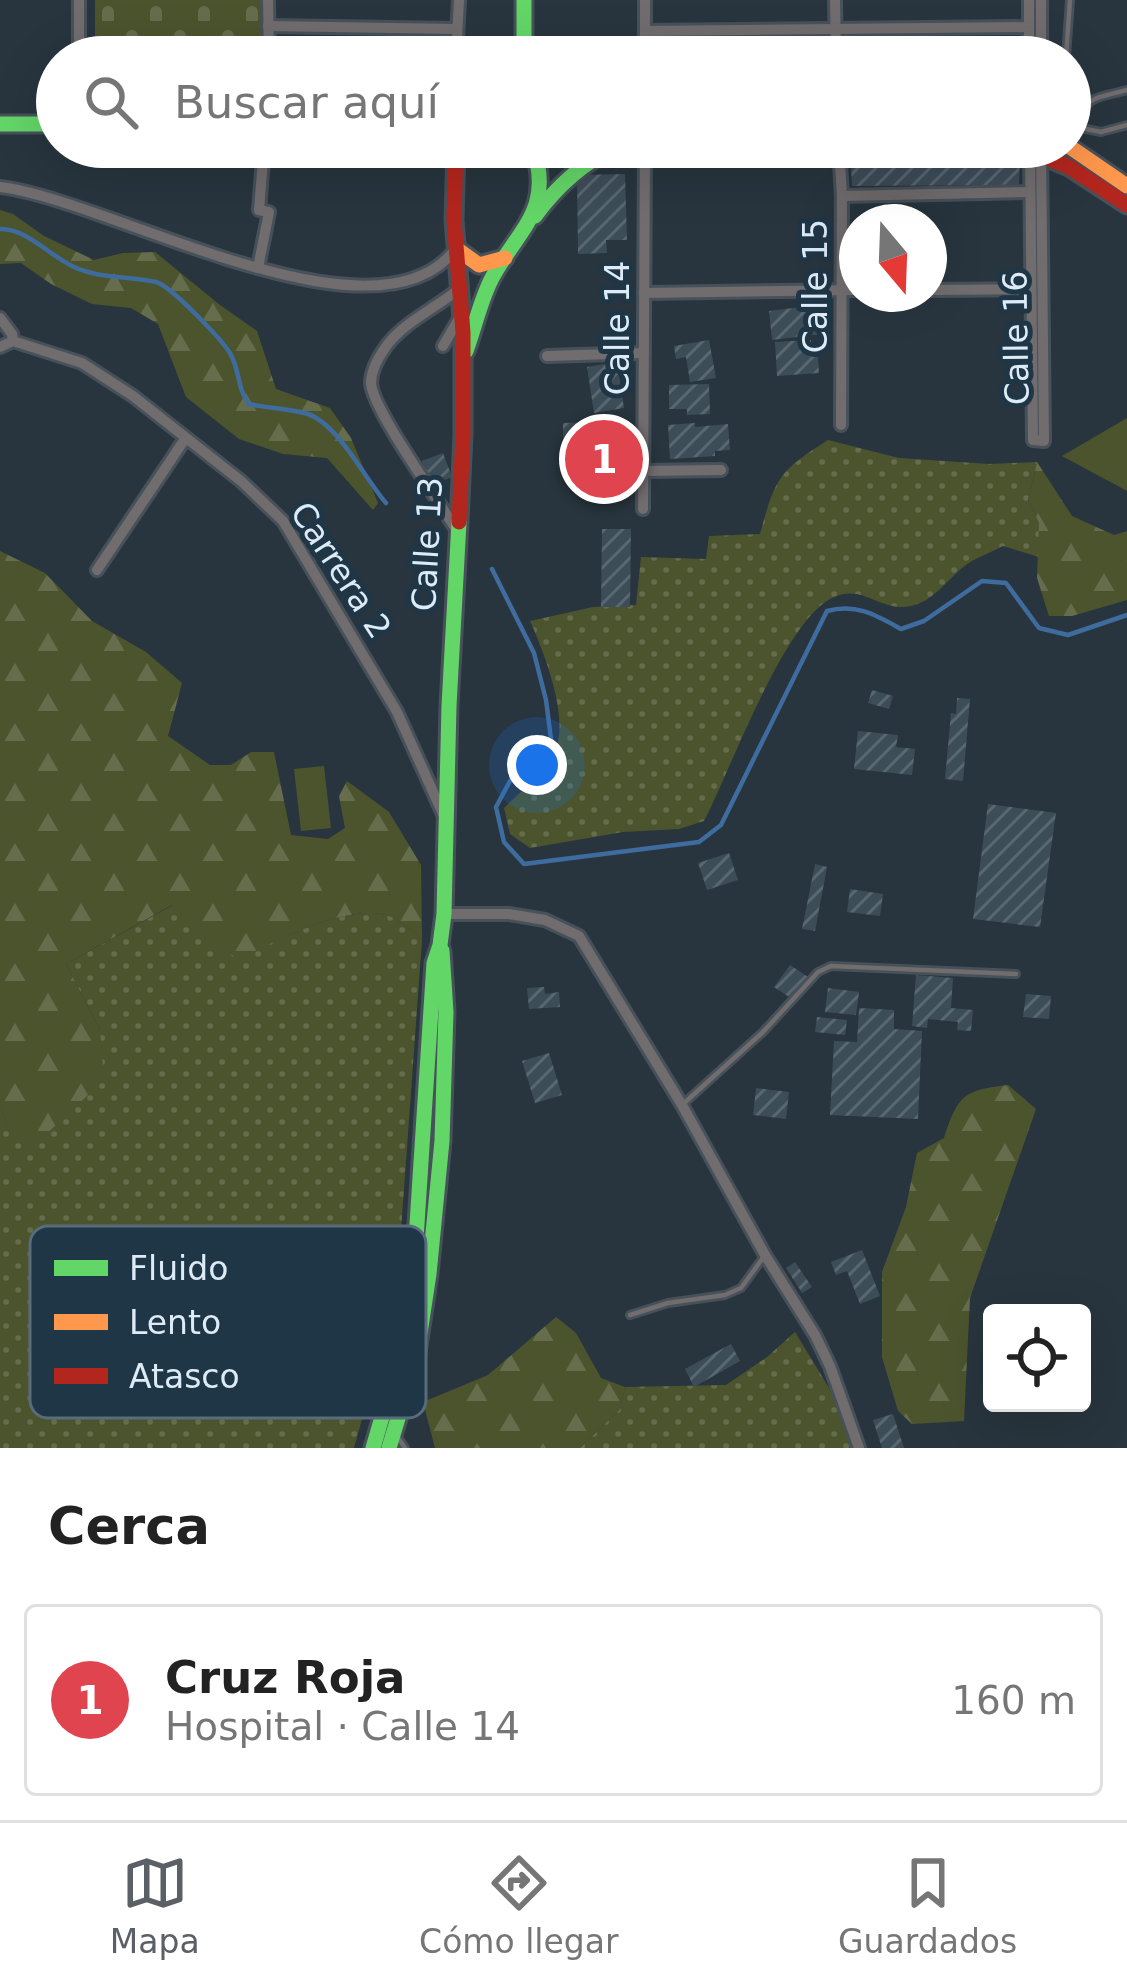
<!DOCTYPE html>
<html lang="es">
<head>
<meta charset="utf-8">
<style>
  :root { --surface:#fff; --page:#f6f6f6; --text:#222; --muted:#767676; --line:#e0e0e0; --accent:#5a6065 }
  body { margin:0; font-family:"DejaVu Sans",sans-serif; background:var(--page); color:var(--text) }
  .controls { position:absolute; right:36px; bottom:36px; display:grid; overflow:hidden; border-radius:12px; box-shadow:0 12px 48px #0002 }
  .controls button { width:108px; height:108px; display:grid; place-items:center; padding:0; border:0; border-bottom:3px solid var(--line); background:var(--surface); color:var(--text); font:60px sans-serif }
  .compass { position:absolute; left:839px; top:204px; width:108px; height:108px; border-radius:50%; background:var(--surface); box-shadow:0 12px 48px #0002; rotate:161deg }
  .you { position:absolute; left:537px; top:765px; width:42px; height:42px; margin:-30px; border:9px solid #fff; border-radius:50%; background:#1a73e8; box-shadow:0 0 0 18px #1a73e833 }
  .badge { display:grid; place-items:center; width:78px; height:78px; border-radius:50%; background:var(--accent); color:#fff; font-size:39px; font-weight:700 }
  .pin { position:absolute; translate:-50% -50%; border:6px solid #fff; box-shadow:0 3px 12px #0006 }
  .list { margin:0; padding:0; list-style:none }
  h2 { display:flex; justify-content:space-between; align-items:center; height:156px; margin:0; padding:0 48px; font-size:51px }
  h2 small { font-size:39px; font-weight:400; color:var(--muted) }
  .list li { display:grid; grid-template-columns:78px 1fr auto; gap:36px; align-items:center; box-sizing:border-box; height:192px; margin:0 24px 24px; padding:0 24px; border:3px solid var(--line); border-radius:12px }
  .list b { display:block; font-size:45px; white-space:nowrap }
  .list p { margin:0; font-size:39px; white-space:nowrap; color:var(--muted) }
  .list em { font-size:39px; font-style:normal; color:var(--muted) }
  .icon { flex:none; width:66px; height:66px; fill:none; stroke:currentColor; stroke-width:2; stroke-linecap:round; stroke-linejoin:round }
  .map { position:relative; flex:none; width:1127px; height:1448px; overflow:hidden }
  .search { position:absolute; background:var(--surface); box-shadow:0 12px 48px #0002; left:36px; right:36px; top:36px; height:132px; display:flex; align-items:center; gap:30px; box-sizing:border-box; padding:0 42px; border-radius:66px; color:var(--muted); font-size:45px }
  .sheet { height:372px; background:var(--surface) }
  nav { display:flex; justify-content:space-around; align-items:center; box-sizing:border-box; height:168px; border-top:3px solid var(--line); background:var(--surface); font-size:33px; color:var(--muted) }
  nav a { display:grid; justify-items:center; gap:6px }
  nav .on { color:var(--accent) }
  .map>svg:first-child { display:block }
  .grass { fill:url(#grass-dots) }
  .forest { fill:url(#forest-firs) }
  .cemetery { fill:url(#cemetery-stones) }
  .pitch { fill:#4c542e }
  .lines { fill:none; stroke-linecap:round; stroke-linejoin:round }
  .stream { stroke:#3f6c9e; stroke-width:4.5 }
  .building { fill:url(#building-hatch) }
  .lane-casing { stroke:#47515a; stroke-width:10 }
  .street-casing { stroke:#47515a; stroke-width:16 }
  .fast-casing { stroke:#47515a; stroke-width:21 }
  .slow-casing { stroke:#47515a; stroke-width:21 }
  .jam-casing { stroke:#47515a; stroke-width:21 }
  .lane { stroke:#716c6e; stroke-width:4.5 }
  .street { stroke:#716c6e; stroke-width:10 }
  .fast { stroke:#63d668; stroke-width:15 }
  .slow { stroke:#ff974d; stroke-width:15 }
  .jam { stroke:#b3261e; stroke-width:15 }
  .labels { text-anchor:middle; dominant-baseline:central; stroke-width:10; stroke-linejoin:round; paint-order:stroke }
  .street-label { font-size:33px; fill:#ddebf6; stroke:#1f3647 }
  .key { fill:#1f3647; stroke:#586c7c; stroke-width:3 }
  .key-label { font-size:33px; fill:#ddebf6 }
</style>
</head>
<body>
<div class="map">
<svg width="1127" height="1448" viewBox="0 0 1127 1448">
  <defs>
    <pattern id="grass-dots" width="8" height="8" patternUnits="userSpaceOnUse" patternTransform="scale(3)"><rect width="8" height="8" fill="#4c542e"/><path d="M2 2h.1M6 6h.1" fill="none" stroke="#656d4d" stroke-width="1.8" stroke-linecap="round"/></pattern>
    <pattern id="forest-firs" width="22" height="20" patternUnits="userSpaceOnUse" patternTransform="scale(3)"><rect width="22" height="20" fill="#4c542e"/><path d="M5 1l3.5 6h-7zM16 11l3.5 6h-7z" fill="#656d4d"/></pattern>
    <pattern id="cemetery-stones" width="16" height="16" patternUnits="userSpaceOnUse" patternTransform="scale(3)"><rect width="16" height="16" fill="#4c542e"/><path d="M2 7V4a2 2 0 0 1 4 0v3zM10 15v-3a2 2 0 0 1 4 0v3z" fill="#656d4d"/></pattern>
    <pattern id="building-hatch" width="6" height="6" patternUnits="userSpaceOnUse" patternTransform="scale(3)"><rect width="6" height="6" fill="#3d4d58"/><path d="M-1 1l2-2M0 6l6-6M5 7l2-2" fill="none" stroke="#596771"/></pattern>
  </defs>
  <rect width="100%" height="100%" fill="#28353e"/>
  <g class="grass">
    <path d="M 828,440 L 899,458 L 989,464 L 1037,462 L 1028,500 L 1039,523 L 1039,557 L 1003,546 C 990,553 974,558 962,568 C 949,579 935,597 920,603 C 883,619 866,581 832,598 C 784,621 731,769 704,821 L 679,829 L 623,832 L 530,848 L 510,834 L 504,808 C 521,791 545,773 555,751 C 570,718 544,652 530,621 L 593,607 L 636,605 L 641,557 L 706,559 L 709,536 L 760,534 C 775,478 779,471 828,440 Z"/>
    <path d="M 173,905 L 237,958 C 277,942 350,900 392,917 C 403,921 413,932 422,940 L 400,1244 L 383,1343 L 354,1448 L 0,1448 L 0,1106 L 13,1142 L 100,1030 L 66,964 Z"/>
    <polygon points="795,1332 840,1406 853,1448 580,1448 620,1409 625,1387 726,1385 767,1357"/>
  </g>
  <g class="forest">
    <polygon points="0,210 13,214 44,236 94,260 123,253 155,252 220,305 257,331 276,389 330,408 351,438 378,503 373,510 327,458 283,454 239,439 186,397 158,324 131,308 92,304 51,284 21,263 0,264"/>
    <polygon points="1037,462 1072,516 1114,535 1127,531 1127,600 1072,616 1049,616 1037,578 1039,523 1028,500"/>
    <path d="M 0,551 L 45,573 L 92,621 L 146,652 L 182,683 L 168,736 L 210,765 L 231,765 L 251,752 L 274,752 L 291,835 L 328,839 L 345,828 L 339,796 L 347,781 L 389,812 L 421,865 L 422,940 C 413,932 403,921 392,917 C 350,900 277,942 237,959 L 172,905 L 66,964 L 100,1030 L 104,1080 L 41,1139 L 13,1143 L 0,1106 Z"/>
    <path d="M 1008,1085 L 1036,1109 L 970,1298 L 964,1421 L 912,1424 L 898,1411 L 882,1357 L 882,1272 L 906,1207 L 917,1153 L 944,1138 C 958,1096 963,1090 1008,1085 Z"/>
    <polygon points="556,1317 576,1333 601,1378 625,1387 620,1409 580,1448 435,1448 423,1402 488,1375"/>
  </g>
  <rect class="cemetery" x="95" y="0" width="166" height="57"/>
  <g class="pitch">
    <polygon points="1127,418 1127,491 1062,456"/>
    <polygon points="324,766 331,828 301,831 294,769"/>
  </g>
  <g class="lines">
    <g class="stream">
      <path d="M 0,229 C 26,228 50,256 74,267 C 101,279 128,276 156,282 C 171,286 221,339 230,353 C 240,370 237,389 249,404 C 268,408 290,409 308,414 C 338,424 365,479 386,503"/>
      <path d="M 492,569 L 534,653 L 546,700 L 551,739 L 538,763 L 510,781 L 496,807 L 504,842 L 524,864 L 699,842 L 721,825 L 827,611 C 856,603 876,615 901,629 L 924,621 L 982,581 L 1006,583 L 1039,628 L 1068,635 L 1127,615"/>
    </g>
  </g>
  <g class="building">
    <polygon points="850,147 976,147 1020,158 1019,185 852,186"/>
    <polygon points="625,174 627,240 606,240 607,253 578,254 577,175"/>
    <polygon points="817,305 821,334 772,340 769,311"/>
    <polygon points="709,340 716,378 690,382 686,357 676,359 674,346"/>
    <polygon points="811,340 812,357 818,357 819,373 777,376 775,342"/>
    <polygon points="617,362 624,408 594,413 587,367"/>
    <polygon points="709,384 710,414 687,415 687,409 669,409 669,385"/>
    <polygon points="616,421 616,439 563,441 563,423"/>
    <polygon points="695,423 695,427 728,424 730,450 715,451 715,456 670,459 668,425"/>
    <polygon points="443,453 452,477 431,485 422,461"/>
    <polygon points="602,529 631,529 630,607 601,607"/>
    <polygon points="872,690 893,696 889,709 868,703"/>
    <polygon points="957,698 970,699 963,781 945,779 951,713 956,714"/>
    <polygon points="858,731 898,735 896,747 915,749 912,775 854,769"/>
    <polygon points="988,804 1056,813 1040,927 973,919"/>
    <polygon points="729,853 738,880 707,890 698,863"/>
    <polygon points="815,864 827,867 815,931 802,929"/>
    <polygon points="850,889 883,894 880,916 847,912"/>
    <polygon points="790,965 808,977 792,999 774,987"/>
    <polygon points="916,975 953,978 951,1008 973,1010 971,1031 957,1030 958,1022 928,1019 927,1028 912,1026"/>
    <polygon points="544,987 545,994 559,992 560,1007 529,1009 527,988"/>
    <polygon points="828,988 859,992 856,1015 825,1012"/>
    <polygon points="1026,994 1051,996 1049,1019 1023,1017"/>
    <polygon points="859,1008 894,1010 894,1029 922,1031 918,1119 830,1115 834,1041 857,1042"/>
    <polygon points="817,1017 847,1020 845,1035 815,1032"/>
    <polygon points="549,1053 562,1095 535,1103 522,1061"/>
    <polygon points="756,1088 789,1092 786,1119 753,1115"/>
    <polygon points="862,1250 880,1296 860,1304 847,1271 836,1275 831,1262"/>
    <polygon points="795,1262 812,1287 802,1293 786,1268"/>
    <polygon points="731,1344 740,1361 694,1387 685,1369"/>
    <polygon points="893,1414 904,1448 882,1448 873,1420"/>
  </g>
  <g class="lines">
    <g class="lane-casing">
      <g id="lane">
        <polyline points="435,57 456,46"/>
        <polyline points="1066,57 1070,0"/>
        <path d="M 1070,125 L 1076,127 C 1087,94 1095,99 1127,90"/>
        <polyline points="1076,127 1101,132 1127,125"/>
        <polyline points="682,1105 763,1032 818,972 831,966 1016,974"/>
        <polyline points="630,1315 668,1303 725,1295 741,1288 765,1255"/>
        <polyline points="397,1436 405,1448"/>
      </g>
    </g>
    <g class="street-casing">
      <g id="street">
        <polyline points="268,0 269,57"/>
        <polyline points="645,0 645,57"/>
        <polyline points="835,0 836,57"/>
        <polyline points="1029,0 1029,57"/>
        <polyline points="1041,0 1041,57"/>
        <polyline points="268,26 456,29"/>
        <polyline points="645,31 1029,27"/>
        <polyline points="79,57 79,0"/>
        <polyline points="456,57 459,0"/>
        <polyline points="839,147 842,196 841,425"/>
        <polyline points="1030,147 1033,440 1044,441 1041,147"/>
        <path d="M 0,187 C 107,199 372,353 454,251"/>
        <polyline points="842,196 1030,192"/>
        <polyline points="258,268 269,212 259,210 264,147"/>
        <polyline points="929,290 1031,289"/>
        <polyline points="644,293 857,290"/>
        <polyline points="0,318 12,334 13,341"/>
        <polyline points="443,346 460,317"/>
        <polyline points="0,347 13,341 82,363 133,396 241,481 283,521 397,712 443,814"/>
        <polyline points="547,356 644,353"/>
        <polyline points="643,471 721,470"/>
        <polyline points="643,509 645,147"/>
        <path d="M 457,531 C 440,502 372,409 371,383 C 371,371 378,358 385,348 C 402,323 436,308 459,289"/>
        <polyline points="97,570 185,439"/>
        <polyline points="444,914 509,914 545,920 579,936 682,1105 765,1255 815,1335 830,1366 859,1448"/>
      </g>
    </g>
    <g class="fast-casing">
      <g id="fast">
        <polyline points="524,0 524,57"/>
        <polyline points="0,124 57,124"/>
        <path d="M 535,216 C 557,186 582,163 616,147"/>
        <path d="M 466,351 C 475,327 480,301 492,278 C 519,228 554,210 533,147"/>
        <polyline points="373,1448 402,1348 414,1270 434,963 440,945 444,914 449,706 459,522"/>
        <polyline points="389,1448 416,1359 429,1274 442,1141 446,1012 442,951"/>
      </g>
    </g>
    <g class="slow-casing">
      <g id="slow">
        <polyline points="1070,147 1127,186"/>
        <polyline points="457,249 479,265 505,258"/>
      </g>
    </g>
    <g class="jam-casing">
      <g id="jam">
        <polyline points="456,147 454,220 463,332 463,435 459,522"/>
        <polyline points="1021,147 1069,167 1127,205"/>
      </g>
    </g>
    <use href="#lane" class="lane"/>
    <use href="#street" class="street"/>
    <use href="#fast" class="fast"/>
    <use href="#slow" class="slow"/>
    <use href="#jam" class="jam"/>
  </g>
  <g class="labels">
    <g class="street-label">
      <text transform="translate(815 286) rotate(-90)">Calle 15</text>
      <text transform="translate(617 328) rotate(-90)">Calle 14</text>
      <text transform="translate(1016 338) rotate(-91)">Calle 16</text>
      <text transform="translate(427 544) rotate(-87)">Calle 13</text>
      <text transform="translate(341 570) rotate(57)">Carrera 2</text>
    </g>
  </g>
  <rect x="30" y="1226" width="396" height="192" rx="18" class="key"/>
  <rect x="54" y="1260" width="54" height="16" fill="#63d668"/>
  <rect x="54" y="1314" width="54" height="16" fill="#ff974d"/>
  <rect x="54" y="1368" width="54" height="16" fill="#b3261e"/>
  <g class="key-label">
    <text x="129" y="1280">Fluido</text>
    <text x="129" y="1334">Lento</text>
    <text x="129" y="1388">Atasco</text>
  </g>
</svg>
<div class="controls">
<button><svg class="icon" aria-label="locate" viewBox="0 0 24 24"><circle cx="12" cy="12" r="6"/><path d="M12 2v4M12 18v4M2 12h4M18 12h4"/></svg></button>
</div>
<svg class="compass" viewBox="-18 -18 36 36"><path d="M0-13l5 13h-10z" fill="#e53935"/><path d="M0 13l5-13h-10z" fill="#767676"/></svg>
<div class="you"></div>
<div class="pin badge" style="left:604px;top:459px;background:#e0444e">1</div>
<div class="search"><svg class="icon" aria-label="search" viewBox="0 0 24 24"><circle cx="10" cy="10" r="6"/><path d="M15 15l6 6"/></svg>Buscar aquí</div>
</div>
<section class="sheet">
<h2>Cerca<small></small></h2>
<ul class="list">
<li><span class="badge" style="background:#e0444e">1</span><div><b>Cruz Roja</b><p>Hospital · Calle 14</p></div><em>160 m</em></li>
</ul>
</section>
<nav>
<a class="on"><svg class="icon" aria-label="map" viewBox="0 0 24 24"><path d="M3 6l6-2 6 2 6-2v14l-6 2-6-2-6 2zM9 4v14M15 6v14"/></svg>Mapa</a>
<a><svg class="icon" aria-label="directions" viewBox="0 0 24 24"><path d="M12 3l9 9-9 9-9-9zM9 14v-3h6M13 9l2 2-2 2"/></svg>Cómo llegar</a>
<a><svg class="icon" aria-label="saved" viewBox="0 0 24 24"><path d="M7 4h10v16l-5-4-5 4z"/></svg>Guardados</a>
</nav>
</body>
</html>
